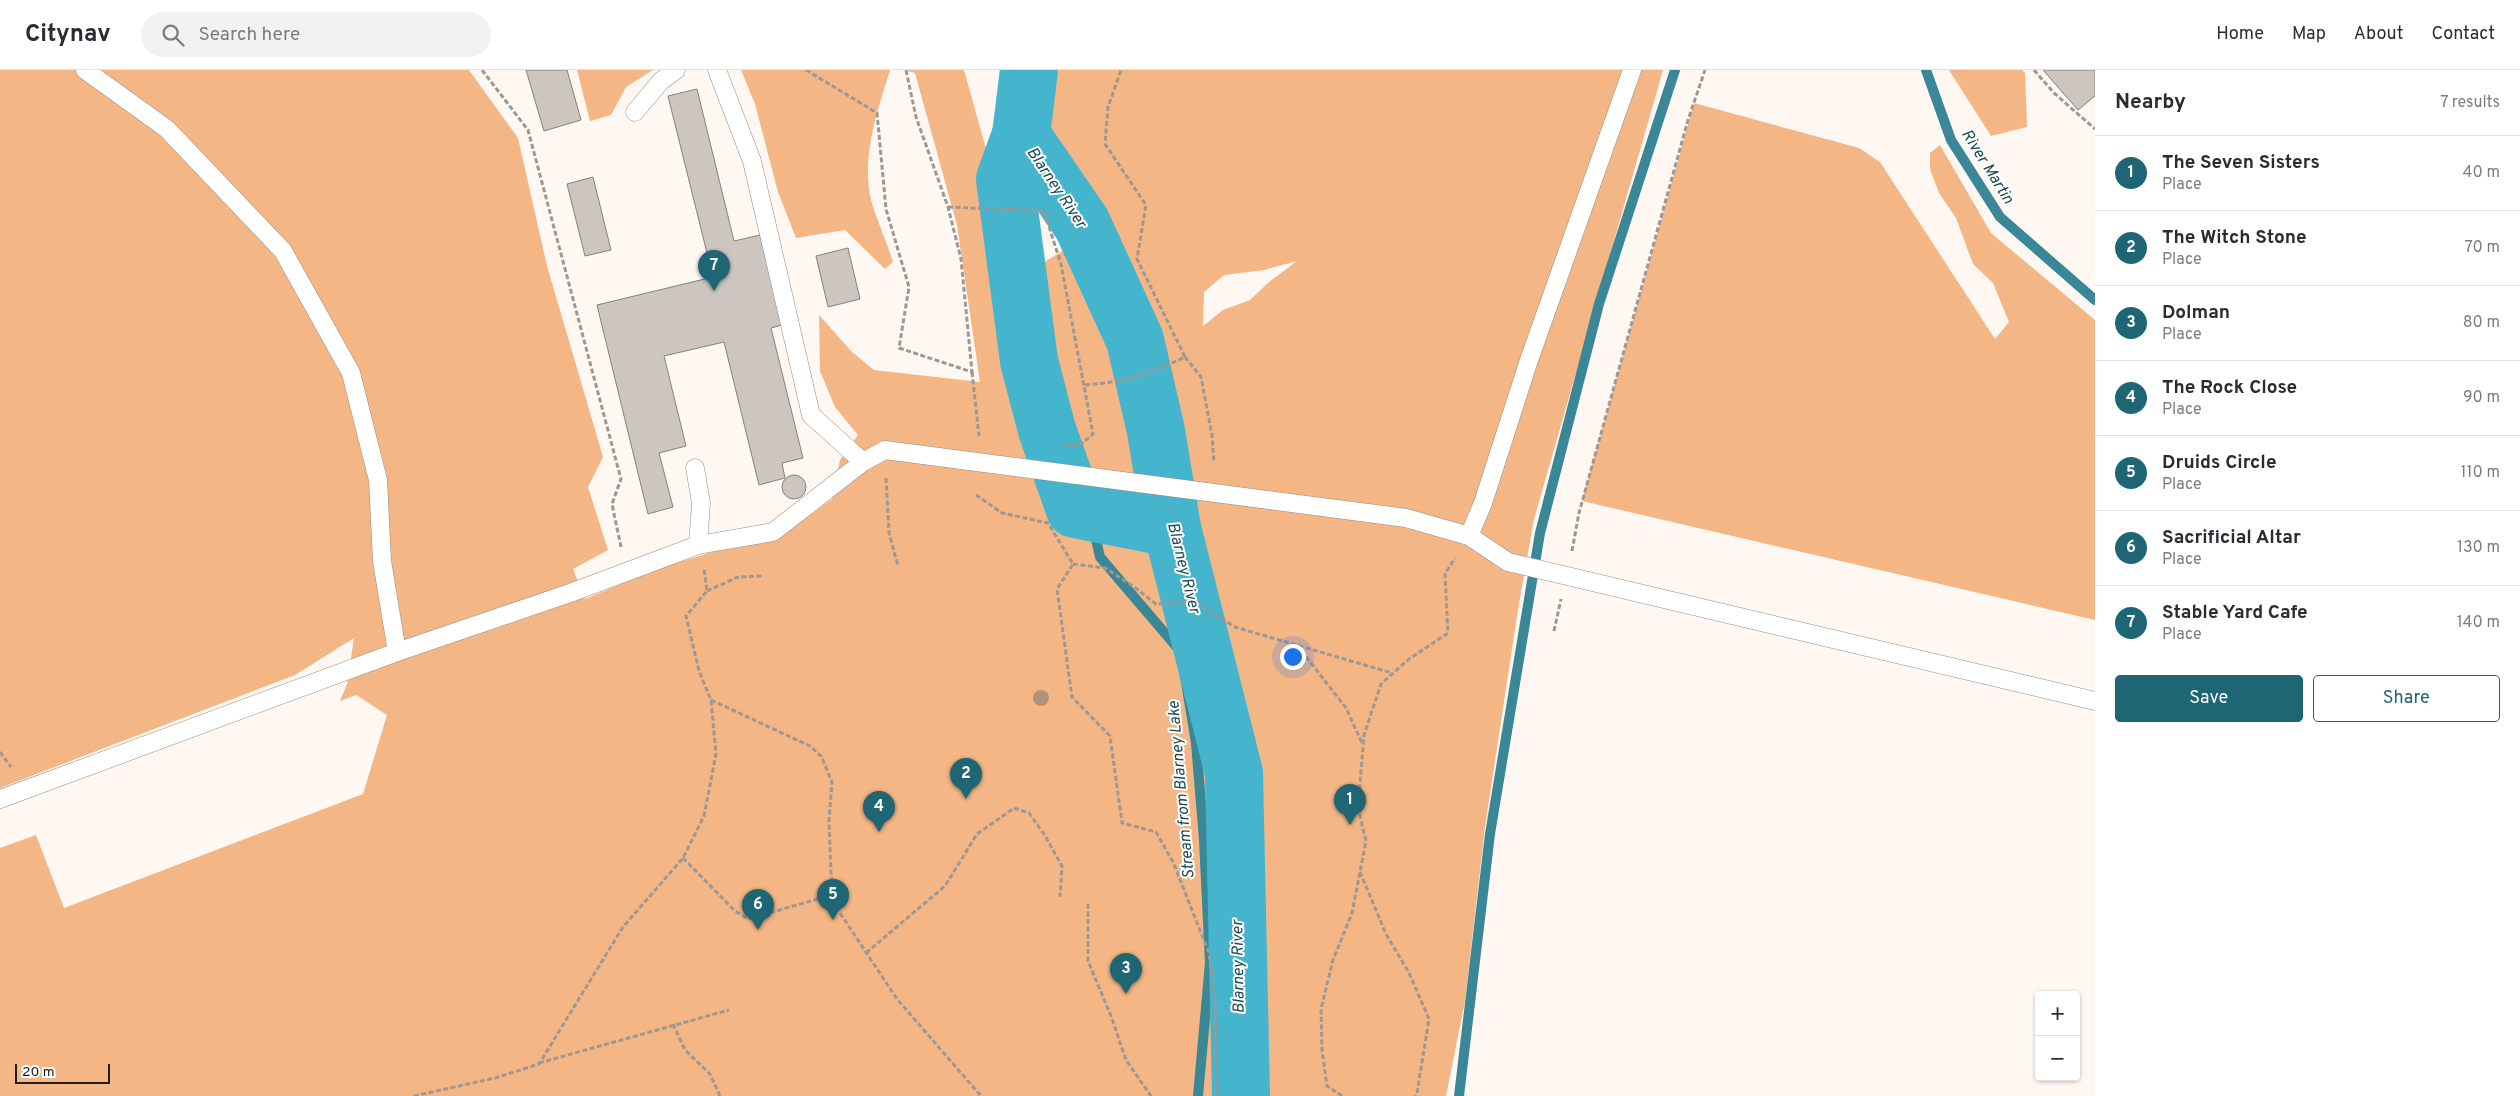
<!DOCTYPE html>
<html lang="en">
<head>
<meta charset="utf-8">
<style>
  :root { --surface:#fff; --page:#f2f2f3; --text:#2b2b33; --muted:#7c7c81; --line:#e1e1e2; --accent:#1f6675 }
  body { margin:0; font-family:Overpass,sans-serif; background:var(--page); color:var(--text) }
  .controls { position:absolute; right:15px; bottom:15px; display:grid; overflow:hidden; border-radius:5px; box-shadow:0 1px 4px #0004 }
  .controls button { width:45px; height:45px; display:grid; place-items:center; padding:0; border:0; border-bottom:1px solid var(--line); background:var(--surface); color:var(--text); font:25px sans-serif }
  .scale { position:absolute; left:15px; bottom:12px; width:95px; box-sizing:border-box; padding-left:5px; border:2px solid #1e1b19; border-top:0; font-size:14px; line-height:18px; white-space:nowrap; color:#1e1b19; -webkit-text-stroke:4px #fff; paint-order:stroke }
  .you { position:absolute; left:1292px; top:586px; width:18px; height:18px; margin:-12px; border:4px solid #fff; border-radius:50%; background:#1a73e8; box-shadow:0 0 0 8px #1a73e833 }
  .badge { display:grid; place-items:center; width:32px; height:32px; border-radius:50%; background:var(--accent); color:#fff; font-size:16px; font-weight:700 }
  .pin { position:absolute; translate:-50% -41px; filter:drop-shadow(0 1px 2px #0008) }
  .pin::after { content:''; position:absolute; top:26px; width:18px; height:15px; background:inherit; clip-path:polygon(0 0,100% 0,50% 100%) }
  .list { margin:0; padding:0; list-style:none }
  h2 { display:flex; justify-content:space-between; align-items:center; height:65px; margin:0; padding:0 20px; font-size:21px }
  h2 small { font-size:16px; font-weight:400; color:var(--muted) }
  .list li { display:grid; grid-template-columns:32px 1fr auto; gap:15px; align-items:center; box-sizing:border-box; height:75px; padding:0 20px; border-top:1px solid var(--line) }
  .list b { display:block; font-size:19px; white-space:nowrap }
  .list p { margin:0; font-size:16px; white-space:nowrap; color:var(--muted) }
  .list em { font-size:16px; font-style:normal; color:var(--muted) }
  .actions { display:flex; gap:10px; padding:15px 20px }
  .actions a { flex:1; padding:11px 0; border:1px solid var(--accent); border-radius:5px; text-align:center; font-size:18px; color:var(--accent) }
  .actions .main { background:var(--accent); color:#fff }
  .icon { flex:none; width:28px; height:28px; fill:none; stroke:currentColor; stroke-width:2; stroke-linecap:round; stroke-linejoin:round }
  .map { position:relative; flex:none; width:2095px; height:1026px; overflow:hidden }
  header { display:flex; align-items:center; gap:30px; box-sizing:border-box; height:70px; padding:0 25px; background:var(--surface); border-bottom:1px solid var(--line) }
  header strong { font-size:24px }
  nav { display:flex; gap:28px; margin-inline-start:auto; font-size:18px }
  .search { width:350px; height:45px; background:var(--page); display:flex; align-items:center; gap:12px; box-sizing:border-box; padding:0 18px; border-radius:28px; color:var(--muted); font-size:19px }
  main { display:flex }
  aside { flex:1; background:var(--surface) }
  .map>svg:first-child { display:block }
  .green { fill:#f5b685; fill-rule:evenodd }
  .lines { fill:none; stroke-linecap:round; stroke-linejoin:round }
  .stream { stroke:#398797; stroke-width:10 }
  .river { stroke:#45b5cd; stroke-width:58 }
  .building { fill:#cdc6c0; stroke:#87807b }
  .lane-casing { stroke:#948d87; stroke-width:19 }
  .path { stroke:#9e9894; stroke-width:3; stroke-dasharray:5 2.5; stroke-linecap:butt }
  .lane { stroke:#fff; stroke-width:18 }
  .tree { fill:#ae927a }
  .labels { text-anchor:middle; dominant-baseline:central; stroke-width:4; stroke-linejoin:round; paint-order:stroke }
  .water-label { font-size:16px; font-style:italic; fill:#194953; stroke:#fff }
</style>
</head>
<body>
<header>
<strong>Citynav</strong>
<div class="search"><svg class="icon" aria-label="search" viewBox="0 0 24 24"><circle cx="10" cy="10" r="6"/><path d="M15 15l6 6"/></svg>Search here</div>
<nav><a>Home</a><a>Map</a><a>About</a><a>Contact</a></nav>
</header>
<main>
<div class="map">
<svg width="2095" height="1026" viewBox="0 0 2095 1026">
  <rect width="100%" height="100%" fill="#fff7f1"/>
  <g class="green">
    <polygon points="0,0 469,0 518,68 547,196 603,387 588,417 608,480 573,499 585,529 657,499 725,478 783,465 832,429 840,390 858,365 835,337 820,301 819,245 852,282 874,300 980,312 957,155 915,3 904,0 964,0 995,111 1035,364 1055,350 1042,288 1033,228 1038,196 1072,175 1104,238 1145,361 1167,501 1192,582 1217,693 1230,919 1230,1026 0,1026 0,778 36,765 64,838 363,724 387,645 356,625 340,631 347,614 354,568 295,605 0,718"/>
    <polygon points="577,0 653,0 626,17 611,45 590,51"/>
    <path d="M 741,0 L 890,0 C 877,42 859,93 873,137 C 879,155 887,173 893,192 L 885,199 L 845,160 L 796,168 L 778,122 L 755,34 Z"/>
    <path d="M 1043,0 L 1663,0 L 1534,449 L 1518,539 L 1485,757 L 1465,931 L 1446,1026 L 1246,1026 L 1238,697 L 1206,590 L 1194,531 L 1181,441 L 1173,407 L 1170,355 L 1143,267 L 1099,161 L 1077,123 L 1035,64 L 1034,52 L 1044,37 L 1039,17 ZM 1297,191 L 1269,212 L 1250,230 L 1223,240 L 1203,256 L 1204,222 L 1224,205 L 1264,200 Z"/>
    <polygon points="1949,0 2022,0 2025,3 2027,57 1991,66"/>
    <polygon points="1694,33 1859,78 1880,92 1995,269 2009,252 1993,213 1973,194 1956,148 1939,123 1930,99 1930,83 1940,75 1991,163 2095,250 2095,550 1582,431"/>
  </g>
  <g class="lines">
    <g class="stream">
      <polyline points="1926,0 1951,70 2000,147 2095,230"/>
      <polyline points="1090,443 1100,487 1181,582 1196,673 1204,770 1210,893 1198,1026"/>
      <polyline points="1459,1026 1490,764 1540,463 1599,234 1675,0"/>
    </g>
    <g class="river">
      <polyline points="1029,0 1021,65 1082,154 1135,270 1156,361 1172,458 1234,703 1241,1026"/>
      <polyline points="1021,65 1005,109 1029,291 1047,360 1075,439 1172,458"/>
    </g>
  </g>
  <g class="building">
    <polygon points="526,0 567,0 581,50 544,61"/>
    <polygon points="2043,0 2095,0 2095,26 2078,40"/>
    <polygon points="697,19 734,171 760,165 782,255 771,258 803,388 782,393 785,408 759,415 724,272 664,286 686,376 659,383 673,437 648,444 597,235 713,207 668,26"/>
    <polygon points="593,107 611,180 585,186 567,114"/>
    <polygon points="848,178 860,229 828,237 816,186"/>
    <circle cx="794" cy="417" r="12"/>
  </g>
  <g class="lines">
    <g class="lane-casing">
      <g id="lane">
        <polyline points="85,0 167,59 283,181 351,303 378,410 382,491 397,582 570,523 698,475 773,462 863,392 885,380 1406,448 1469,466 1508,492 2095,631"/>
        <polyline points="717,0 752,91 811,345 863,392"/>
        <polyline points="635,42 661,11 676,0"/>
        <polyline points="695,398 701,433 698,475"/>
        <polyline points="1469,466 1483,433 1529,290 1632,0"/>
        <polyline points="0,729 397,582"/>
      </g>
    </g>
    <g class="path">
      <polyline points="482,0 528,60 621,409 612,434 621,477"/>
      <polyline points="806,0 877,43 886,139 909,217 899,278 972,302 961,189 948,137 916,47 906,0"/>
      <polyline points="2034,0 2054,23 2095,59"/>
      <polyline points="948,137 1044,141 1061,194 1093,364 1080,375 1062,375"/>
      <polyline points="1185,287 1201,307 1212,365 1214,393"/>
      <polyline points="972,302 979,366"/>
      <path d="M 1085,315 C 1126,312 1149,304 1185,287 L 1137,189 L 1146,135 L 1105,74 L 1108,37 L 1121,0"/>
      <polyline points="886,408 889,463 898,496"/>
      <polyline points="976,425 1002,443 1048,453 1073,494 1057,519 1072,627 1110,666 1122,753 1156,762 1173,792 1209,883 1215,930 1217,1026"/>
      <polyline points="1572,481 1579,443 1688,50 1705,0"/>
      <polyline points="1073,494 1105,498 1133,516 1156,534 1194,531 1235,557 1392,603"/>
      <polyline points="707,521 738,507 763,506"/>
      <polyline points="1554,561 1561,529"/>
      <polyline points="1297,575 1346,638 1362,673"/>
      <polyline points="711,630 810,676 821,686 832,712 829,751 831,804 838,840 897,929 981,1026"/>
      <polyline points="0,682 11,697"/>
      <polyline points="683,788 735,841 748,849 835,824"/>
      <polyline points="1360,802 1386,864 1409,903 1429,949 1417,1023 1415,1026"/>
      <polyline points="1088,834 1088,891 1111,946 1126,990 1151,1026"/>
      <polyline points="866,883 945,816 977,764 1014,738 1029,743 1044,764 1062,796 1060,827"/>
      <polyline points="673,954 685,980 710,1004 720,1026"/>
      <polyline points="539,993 729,940"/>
      <polyline points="414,1026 495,1008 539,994 623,857 683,788 704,746 716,684 711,630 699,601 686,546 707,521 704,499"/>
      <polyline points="1342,1026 1327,1016 1322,980 1321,939 1333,890 1352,843 1366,771 1358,738 1364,665 1381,614 1409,589 1448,563 1445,504 1455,488"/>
    </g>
    <use href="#lane" class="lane"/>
  </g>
  <circle class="tree" cx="1041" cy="628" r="8"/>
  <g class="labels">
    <g class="water-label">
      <text transform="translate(1987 97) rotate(58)">River Martin</text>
      <text transform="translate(1056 118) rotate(56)">Blarney River</text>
      <text transform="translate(1183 498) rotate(76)">Blarney River</text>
      <text transform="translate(1182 720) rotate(-95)">Stream from Blarney Lake</text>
      <text transform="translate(1239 897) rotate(-91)">Blarney River</text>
    </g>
  </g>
</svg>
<div class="controls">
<button>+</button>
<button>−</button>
</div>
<div class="scale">20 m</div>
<div class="you"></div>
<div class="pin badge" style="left:1350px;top:755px">1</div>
<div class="pin badge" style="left:966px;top:729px">2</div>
<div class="pin badge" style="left:1126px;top:924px">3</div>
<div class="pin badge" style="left:879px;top:762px">4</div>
<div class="pin badge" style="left:833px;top:850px">5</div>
<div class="pin badge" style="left:758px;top:860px">6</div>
<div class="pin badge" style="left:714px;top:221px">7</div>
</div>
<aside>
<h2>Nearby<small>7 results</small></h2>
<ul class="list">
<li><span class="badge">1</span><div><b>The Seven Sisters</b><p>Place</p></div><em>40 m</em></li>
<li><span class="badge">2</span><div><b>The Witch Stone</b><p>Place</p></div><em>70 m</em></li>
<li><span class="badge">3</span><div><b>Dolman</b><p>Place</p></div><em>80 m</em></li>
<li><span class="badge">4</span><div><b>The Rock Close</b><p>Place</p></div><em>90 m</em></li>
<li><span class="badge">5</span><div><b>Druids Circle</b><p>Place</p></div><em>110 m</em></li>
<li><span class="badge">6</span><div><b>Sacrificial Altar</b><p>Place</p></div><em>130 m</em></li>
<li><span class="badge">7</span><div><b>Stable Yard Cafe</b><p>Place</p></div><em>140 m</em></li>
</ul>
<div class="actions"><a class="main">Save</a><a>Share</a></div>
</aside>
</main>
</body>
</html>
